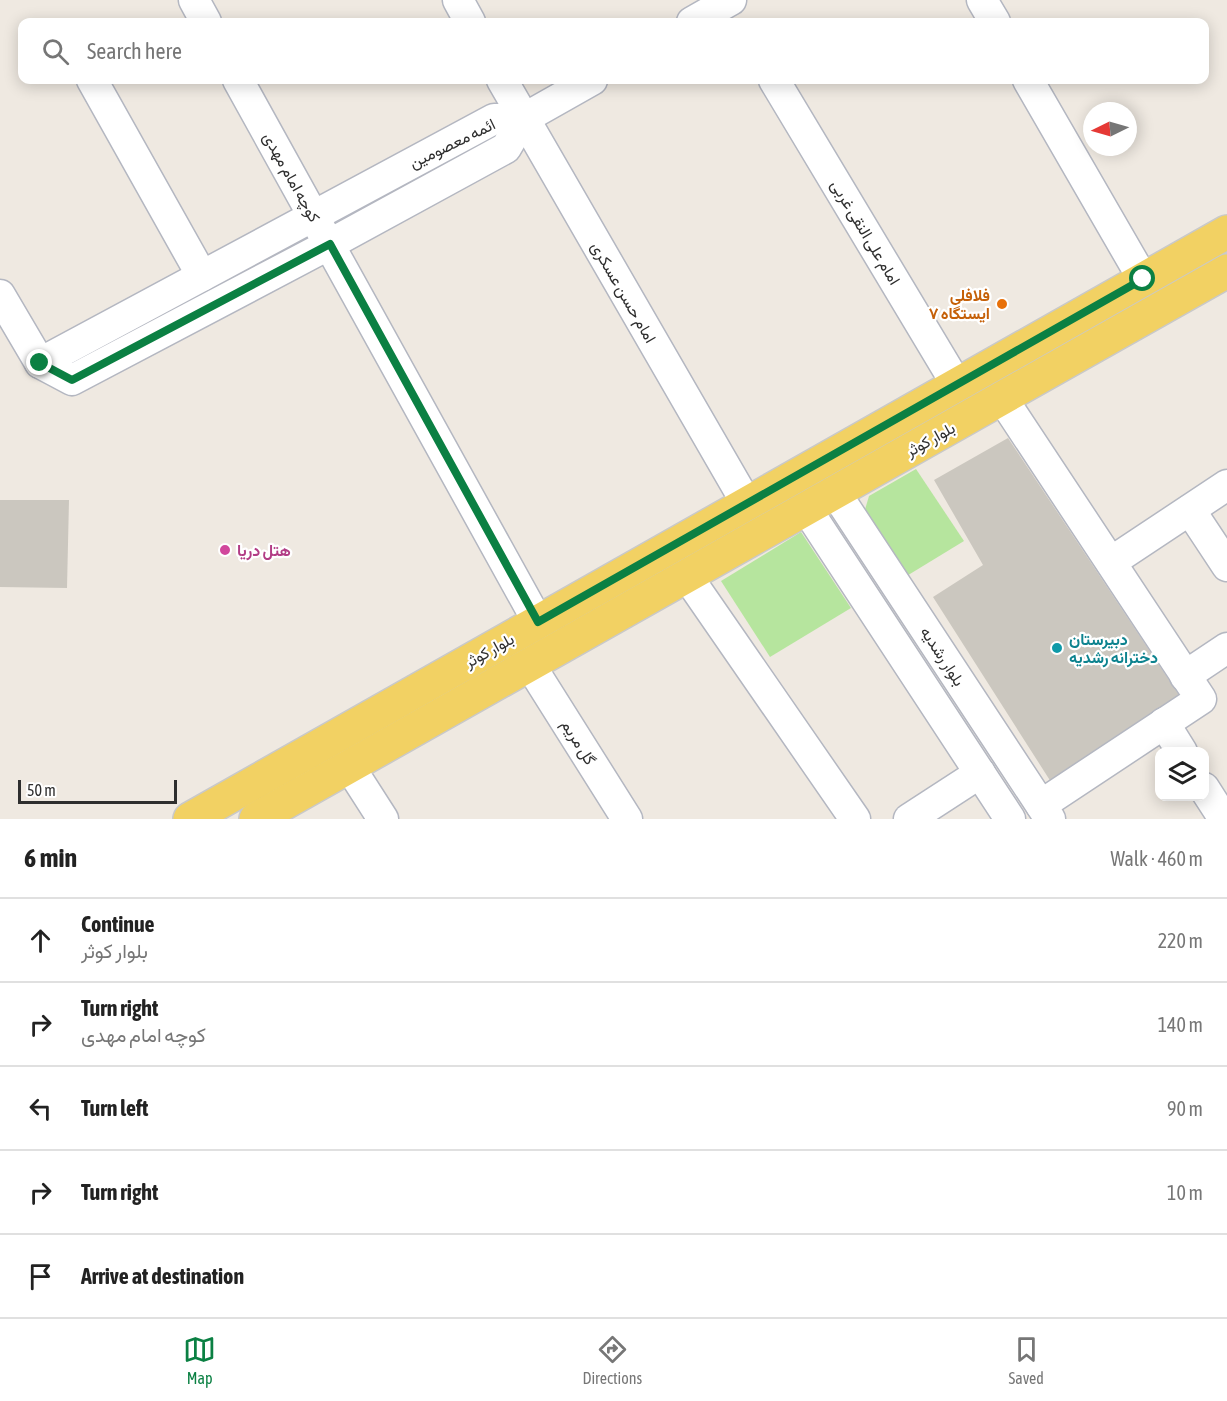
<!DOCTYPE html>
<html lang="en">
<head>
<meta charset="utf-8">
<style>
  :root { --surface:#fff; --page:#f2f2f2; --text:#222; --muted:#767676; --line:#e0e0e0; --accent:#0b8043 }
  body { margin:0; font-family:"Asap Condensed",Vazirmatn,sans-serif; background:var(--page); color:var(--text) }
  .controls { position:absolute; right:18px; bottom:18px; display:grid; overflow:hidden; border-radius:12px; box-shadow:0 3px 15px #0003 }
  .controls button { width:54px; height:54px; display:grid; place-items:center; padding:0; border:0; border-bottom:2px solid var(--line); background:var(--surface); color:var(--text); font:30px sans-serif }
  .compass { position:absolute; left:1083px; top:102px; width:54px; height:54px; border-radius:50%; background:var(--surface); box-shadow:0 3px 15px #0003; rotate:265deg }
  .scale { position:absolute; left:18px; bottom:15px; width:159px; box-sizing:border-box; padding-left:6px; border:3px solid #2e2e2e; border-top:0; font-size:16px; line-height:21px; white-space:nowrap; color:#2e2e2e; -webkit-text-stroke:4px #fff; paint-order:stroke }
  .stop { position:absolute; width:18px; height:18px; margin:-14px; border:4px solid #0b8043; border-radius:50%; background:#fff }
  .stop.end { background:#0b8043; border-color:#fff; box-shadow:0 2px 6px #0008 }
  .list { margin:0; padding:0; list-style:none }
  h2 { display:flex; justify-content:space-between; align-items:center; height:78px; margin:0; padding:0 24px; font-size:26px }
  h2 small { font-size:20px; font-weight:400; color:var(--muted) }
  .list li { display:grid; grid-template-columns:39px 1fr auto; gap:18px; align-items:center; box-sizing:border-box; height:84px; padding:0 24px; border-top:2px solid var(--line) }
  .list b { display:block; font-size:22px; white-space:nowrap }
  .list p { margin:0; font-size:20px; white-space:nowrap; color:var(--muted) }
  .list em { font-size:20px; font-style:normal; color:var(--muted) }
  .icon { flex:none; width:33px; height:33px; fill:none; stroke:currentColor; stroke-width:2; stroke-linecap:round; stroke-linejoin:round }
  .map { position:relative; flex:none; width:1227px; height:819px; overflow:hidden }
  .search { position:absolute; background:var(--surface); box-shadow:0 3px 15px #0003; left:18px; right:18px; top:18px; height:66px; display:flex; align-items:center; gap:15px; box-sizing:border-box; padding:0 21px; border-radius:12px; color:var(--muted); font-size:22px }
  .sheet { height:498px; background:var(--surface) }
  nav { display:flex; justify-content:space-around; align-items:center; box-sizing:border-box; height:84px; border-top:2px solid var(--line); background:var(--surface); font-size:16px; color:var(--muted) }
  nav a { display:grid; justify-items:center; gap:3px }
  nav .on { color:var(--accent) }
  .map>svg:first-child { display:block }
  .green { fill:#b6e59e }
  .building { fill:#cbc7bf }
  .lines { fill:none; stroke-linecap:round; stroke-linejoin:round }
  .minor-casing { stroke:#b4b7c1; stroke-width:33 }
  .major-casing { stroke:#c9c9c9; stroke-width:36 }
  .minor { stroke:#fff; stroke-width:30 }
  .major { stroke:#f2d163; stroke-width:33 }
  .route { stroke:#0b8043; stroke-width:8 }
  .food-dot { fill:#e8710a; stroke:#fff; stroke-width:2 }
  .hotel-dot { fill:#d1479c; stroke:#fff; stroke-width:2 }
  .culture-dot { fill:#0f9aa8; stroke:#fff; stroke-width:2 }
  .labels { text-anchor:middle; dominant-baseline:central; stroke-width:4.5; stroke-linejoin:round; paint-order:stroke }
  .street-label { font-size:16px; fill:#2e2e2e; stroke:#fff }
  .food-label { font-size:16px; font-weight:bold; fill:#c56008; stroke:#fff; text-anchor:end }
  .hotel-label { font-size:16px; font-weight:bold; fill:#b23c85; stroke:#fff; text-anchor:start }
  .culture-label { font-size:16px; font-weight:bold; fill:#0d838f; stroke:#fff; text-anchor:start }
</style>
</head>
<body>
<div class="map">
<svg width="1227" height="819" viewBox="0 0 1227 819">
  <rect width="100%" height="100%" fill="#efe9e1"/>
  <g class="green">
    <polygon points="916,469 964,541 905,577 864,513 869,496"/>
    <polygon points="801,532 851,608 770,657 721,581"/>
  </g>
  <g class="building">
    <polygon points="1008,438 1181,698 1051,782 933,597 983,565 934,480"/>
    <polygon points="0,500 69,500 67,588 0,587"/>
  </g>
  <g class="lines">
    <g class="minor-casing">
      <g id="minor">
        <polyline points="194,0 206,22"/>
        <polyline points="458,0 470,22"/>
        <polyline points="982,0 995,22"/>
        <polyline points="692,22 731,0"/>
        <polyline points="92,80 202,276"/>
        <polyline points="238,80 538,622"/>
        <polyline points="502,80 747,504"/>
        <polyline points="774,80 957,385"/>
        <polyline points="1028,80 1143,279"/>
        <polyline points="0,295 40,363 72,380 330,244 506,148 523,119"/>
        <polyline points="40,363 494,119 523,119 592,80"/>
        <polyline points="1002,398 1201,699 1041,805"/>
        <polyline points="835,492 1050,819"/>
        <polyline points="806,508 1010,819"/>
        <polyline points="1190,510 1227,566"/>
        <polyline points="1111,562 1227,485"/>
        <polyline points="687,576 855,819"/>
        <polyline points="530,665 627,819"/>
        <polyline points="1185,676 1227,648"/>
        <polyline points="1164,723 1182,752"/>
        <polyline points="349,766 383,819"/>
        <polyline points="1204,788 1224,819"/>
        <polyline points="909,819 980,773"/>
      </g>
    </g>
    <g class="major-casing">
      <g id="major">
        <polyline points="190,819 1227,232"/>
        <polyline points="256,819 1227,271"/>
      </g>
    </g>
    <use href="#minor" class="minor"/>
    <use href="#major" class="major"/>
  </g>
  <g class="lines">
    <polyline class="route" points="40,363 72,380 330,244 538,622 1143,279"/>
  </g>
  <circle class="food-dot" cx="1002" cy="304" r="6"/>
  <circle class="hotel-dot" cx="225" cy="550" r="6"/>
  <circle class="culture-dot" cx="1057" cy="648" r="6"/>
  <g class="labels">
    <g class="street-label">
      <text transform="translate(452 143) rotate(-26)">ائمه معصومین</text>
      <text transform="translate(292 177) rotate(61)">کوچه امام مهدی</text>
      <text transform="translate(866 232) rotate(59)">امام علی النقی غربی</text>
      <text transform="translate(624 292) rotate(60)">امام حسن عسکری</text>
      <text transform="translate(930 439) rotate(-29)">بلوار کوثر</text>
      <text transform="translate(489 650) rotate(-29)">بلوار کوثر</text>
      <text transform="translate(943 656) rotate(57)">بلوار رشدیه</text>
      <text transform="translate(579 742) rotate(58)">گل مریم</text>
    </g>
    <g class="food-label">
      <text x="990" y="295">فلافلی<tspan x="990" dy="18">ایستگاه ۷</tspan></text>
    </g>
    <g class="hotel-label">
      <text x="237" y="550">هتل دریا</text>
    </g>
    <g class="culture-label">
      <text x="1069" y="639">دبیرستان<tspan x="1069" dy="18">دخترانه رشدیه</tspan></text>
    </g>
  </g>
</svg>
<div class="controls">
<button><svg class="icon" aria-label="layers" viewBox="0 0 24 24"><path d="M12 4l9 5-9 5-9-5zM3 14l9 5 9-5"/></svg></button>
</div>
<svg class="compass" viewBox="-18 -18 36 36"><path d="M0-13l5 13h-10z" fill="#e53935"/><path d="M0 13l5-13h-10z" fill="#767676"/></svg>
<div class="scale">50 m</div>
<div class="stop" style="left:1143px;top:279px"></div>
<div class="stop end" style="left:40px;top:363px"></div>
<div class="search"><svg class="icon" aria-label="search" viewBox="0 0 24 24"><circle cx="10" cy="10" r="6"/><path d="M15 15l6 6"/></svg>Search here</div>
</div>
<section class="sheet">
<h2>6 min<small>Walk · 460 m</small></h2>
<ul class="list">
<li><svg class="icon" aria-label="ahead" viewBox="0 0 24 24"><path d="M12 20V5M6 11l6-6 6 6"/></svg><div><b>Continue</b><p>بلوار کوثر</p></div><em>220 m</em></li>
<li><svg class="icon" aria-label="right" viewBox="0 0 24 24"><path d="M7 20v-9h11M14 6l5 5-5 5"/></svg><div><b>Turn right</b><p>کوچه امام مهدی</p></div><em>140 m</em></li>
<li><svg class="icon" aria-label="left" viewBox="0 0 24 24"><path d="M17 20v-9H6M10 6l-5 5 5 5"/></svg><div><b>Turn left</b></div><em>90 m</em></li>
<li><svg class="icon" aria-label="right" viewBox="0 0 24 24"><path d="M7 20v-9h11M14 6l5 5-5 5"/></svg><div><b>Turn right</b></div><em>10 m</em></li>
<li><svg class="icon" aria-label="arrive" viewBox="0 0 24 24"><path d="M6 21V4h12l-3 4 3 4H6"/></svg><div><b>Arrive at destination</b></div></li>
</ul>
</section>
<nav>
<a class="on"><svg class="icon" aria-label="map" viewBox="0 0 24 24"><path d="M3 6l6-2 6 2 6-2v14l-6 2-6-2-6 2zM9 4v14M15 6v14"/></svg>Map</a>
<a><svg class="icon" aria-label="directions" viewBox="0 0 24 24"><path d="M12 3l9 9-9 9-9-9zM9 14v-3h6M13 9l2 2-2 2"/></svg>Directions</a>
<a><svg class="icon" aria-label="saved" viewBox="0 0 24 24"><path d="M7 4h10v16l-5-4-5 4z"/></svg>Saved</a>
</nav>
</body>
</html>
